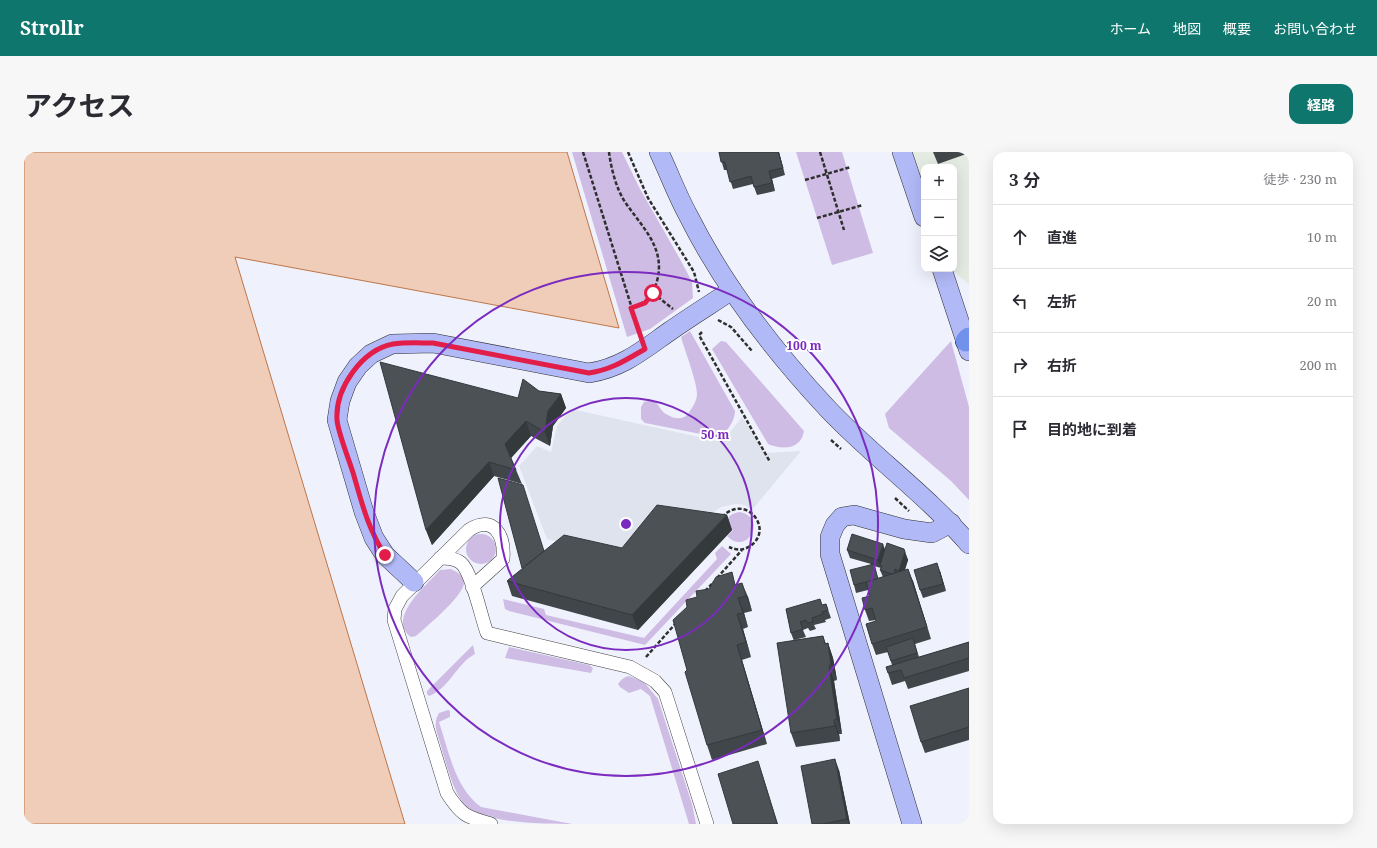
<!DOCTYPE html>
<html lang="ja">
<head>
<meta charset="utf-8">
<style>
  :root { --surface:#fff; --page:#f7f7f7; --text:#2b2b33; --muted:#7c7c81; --line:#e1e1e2; --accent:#0f766e }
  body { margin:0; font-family:"Noto Serif","Noto Sans JP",serif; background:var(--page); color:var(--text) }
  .controls { position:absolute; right:12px; top:12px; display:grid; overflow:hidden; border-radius:8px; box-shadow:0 4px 16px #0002 }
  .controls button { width:36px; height:36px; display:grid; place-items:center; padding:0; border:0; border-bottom:1px solid var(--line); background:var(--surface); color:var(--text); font:20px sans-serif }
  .stop { position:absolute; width:12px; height:12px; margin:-9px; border:3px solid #e11d48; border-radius:50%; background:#fff }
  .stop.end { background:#e11d48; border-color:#fff; box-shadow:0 1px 4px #0008 }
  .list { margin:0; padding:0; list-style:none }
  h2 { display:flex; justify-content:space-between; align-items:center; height:52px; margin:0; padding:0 16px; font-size:17px }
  h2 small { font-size:13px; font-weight:400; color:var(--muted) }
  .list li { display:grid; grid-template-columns:26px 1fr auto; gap:12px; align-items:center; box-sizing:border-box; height:64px; padding:0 16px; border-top:1px solid var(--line) }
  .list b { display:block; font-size:15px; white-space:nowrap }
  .list em { font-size:13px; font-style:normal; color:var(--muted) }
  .icon { flex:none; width:22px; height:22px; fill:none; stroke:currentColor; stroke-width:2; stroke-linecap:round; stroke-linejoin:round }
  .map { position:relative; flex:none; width:945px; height:672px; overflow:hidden; border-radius:12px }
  header { display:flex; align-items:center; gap:24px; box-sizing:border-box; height:56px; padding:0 20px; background:var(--accent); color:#fff }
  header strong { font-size:19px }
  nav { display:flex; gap:22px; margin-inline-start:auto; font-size:14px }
  .intro { display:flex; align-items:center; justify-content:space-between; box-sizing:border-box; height:96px; padding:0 24px }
  h1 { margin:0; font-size:28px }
  .button { padding:10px 18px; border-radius:12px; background:var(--accent); color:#fff; font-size:14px; font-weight:700 }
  main { display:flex; gap:24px; padding:0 24px }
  aside { flex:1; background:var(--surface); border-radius:12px; box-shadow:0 4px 16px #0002 }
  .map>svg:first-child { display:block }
  .industrial { fill:#e4ebe3 }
  .green { fill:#cfbce4 }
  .plaza { fill:#dfe3ed }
  .water { fill:#f0cdb9; stroke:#bf7648 }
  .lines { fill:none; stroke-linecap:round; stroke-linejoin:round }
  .street-casing { stroke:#404040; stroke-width:14 }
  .secondary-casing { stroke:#2f2f2f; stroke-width:20 }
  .primary-casing { stroke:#1e1e1e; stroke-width:22 }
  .path { stroke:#2f2f2f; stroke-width:2.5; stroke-dasharray:4 2; stroke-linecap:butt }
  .street { stroke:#fff; stroke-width:13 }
  .secondary { stroke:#b1b9f7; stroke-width:19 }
  .primary { stroke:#7291ea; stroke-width:21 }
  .wall { fill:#404649; fill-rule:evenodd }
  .shaded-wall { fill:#34393c }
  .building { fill:#4b5155; stroke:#34393c }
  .route { stroke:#e11d48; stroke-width:5 }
  .ring { fill:none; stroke:#7b2cbf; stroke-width:2 }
  .centre { fill:#7b2cbf; stroke:#fff; stroke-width:2 }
  .ring-label { font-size:12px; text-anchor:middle; font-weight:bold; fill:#7b2cbf; stroke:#fff; stroke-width:4; stroke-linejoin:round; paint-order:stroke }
</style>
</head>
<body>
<header>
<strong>Strollr</strong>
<nav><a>ホーム</a><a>地図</a><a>概要</a><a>お問い合わせ</a></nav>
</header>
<div class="intro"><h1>アクセス</h1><a class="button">経路</a></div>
<main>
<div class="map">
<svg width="945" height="672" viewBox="0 0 945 672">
  <rect width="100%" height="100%" fill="#eff2fd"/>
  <polygon class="industrial" points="888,0 945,0 945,133 927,117 930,117 930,15 900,15 900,35"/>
  <g class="green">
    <polygon points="548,0 598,0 616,37 656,107 668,130 669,146 626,177 603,185"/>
    <polygon points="772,0 818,0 849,101 808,113"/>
    <path d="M 666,179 L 711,259 C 711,269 702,283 692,285 L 621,271 L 617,267 L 617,255 L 620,250 C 636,245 633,258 644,263 C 650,267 659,268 664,262 C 668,256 673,249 673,242 C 673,230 661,199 657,185 Z"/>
    <path d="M 697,189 L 702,190 L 780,279 C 777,298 758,298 744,292 L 688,197 Z"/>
    <polygon points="927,189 945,255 945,348 927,329 865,276 861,262"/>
    <path d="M 715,360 C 745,365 723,405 703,384 L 709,378 L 700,376 C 702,367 705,362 715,360 Z"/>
    <circle cx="457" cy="397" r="15"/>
    <polygon points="698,394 707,402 621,493 485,459 481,457 479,447 520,457 522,463 620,486 693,407 691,401"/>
    <path d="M 427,417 C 433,420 439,423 440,430 C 441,443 402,475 392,484 L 387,485 C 362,466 403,433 416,418 Z"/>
    <path d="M 449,493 L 451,502 C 433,511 425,537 405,544 L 403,542 L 403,539 Z"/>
    <polygon points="485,495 565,513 569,516 567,521 481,506"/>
    <path d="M 605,524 L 620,530 L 634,547 L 668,652 L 672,672 L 665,672 L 626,544 L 617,537 L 605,541 L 596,535 L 594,532 C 598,527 600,525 605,524 Z"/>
    <path d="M 424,558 L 426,559 L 426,565 L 415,570 C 425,600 431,636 457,655 L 548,672 C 521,672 456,672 439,651 C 426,633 420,602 413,581 C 411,573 411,568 415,561 Z"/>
  </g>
  <polygon class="plaza" points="547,257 698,290 718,265 741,301 777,299 728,358 721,353 712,352 697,355 681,366 601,406 523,387 495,314 513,294 527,300 533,274"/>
  <polygon class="water" points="0,0 543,0 595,176 211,105 381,672 0,672"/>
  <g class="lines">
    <g class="street-casing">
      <g id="street">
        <path d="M 416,406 C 423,406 431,406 437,411 C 448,420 457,465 463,481 L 606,515 L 631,529 L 641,540 L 683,672"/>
        <path d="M 448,435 L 479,407 C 481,384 470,362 445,378 L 378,444 L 371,457 L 370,468 L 423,641 C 437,663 442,665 467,672"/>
      </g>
    </g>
    <g class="secondary-casing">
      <g id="secondary">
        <path d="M 635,0 C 645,21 653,43 664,63 C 700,135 749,198 803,256 C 848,304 902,342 945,392"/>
        <polyline points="878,0 900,65"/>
        <polyline points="918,117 945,199"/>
        <path d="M 390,430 L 361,403 L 350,386 L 340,360 L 313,268 L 316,249 L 323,230 L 334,214 L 347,202 L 368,192 L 409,191 L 565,221 C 598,216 619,198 646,179 C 666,165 687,152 708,138"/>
        <polyline points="888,672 806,402 806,385 811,373 818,365 830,363 880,377 908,381 927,371"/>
      </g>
    </g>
    <g class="primary-casing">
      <polyline id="primary" points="942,189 945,186"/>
    </g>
    <g class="path">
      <polyline points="559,0 615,179"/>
      <path d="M 585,0 C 587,16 592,36 601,50 C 618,75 642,96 633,129 C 628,147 624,149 607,156"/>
      <polyline points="604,0 624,46 670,120 675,140"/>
      <polyline points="796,0 820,78"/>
      <polyline points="781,28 827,15"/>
      <polyline points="793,66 839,53"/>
      <polyline points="629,141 649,157"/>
      <polyline points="694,168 707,175 728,199"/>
      <polyline points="678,180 675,183 746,310"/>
      <polyline points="807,288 817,297"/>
      <polyline points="871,346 885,359"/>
      <path d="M 698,365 C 722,340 751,378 726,394 C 719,399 712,398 705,395"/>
      <polyline points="693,426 718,398"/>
      <polyline points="681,439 690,430"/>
      <polyline points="622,505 652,471"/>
    </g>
    <use href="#street" class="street"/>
    <use href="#secondary" class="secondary"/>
    <use href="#primary" class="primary"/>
  </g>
  <g class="wall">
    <polygon points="695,0 755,0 761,23 748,27 751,39 733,43 729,32 709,37 703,18 700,18"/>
    <polygon points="909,0 945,0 945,1 914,12"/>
    <polygon points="515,239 537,242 542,256 529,274 526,294 507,284 487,306 498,332 470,324 408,393 402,378 494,246"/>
    <polygon points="703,363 708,378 614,478 488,444 483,429 521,398 598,396"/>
    <path d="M 861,397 L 881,400 L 884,408 L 881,418 L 889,429 L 907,487 L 891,492 L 895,505 L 945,490 L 945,519 L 884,537 L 881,529 L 868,533 L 864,521 L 868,513 L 864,500 L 852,503 L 848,492 L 852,469 L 852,468 L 845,469 L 841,458 L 846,444 L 844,438 L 832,441 L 830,433 L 847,412 L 826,406 L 823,398 ZM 850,414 L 857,416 L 856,418 L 859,425 L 854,427 Z"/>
    <polygon points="916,419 922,439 899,446 896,438"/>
    <polygon points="712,432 724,445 728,459 720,461 724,475 719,477 727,505 718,508 743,592 688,608 683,593 663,518 673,445"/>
    <polygon points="802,452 807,466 801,468 802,470 790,473 792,477 786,479 784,476 779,478 782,485 770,488 799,484 802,492 804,491 809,506 813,528 810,529 818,582 815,582 816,589 772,595 767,581 770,489 767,481 762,457 798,453"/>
    <polygon points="945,536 945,588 901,601 897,590"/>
    <polygon points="815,618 826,672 788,672"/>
  </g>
  <g class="shaded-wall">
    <polygon points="754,0 755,0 761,23 759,16"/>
    <polygon points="745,19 748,27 751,39 748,31"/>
    <polygon points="537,242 542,256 529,274 526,294 521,280 524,259"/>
    <polygon points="502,269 507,284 487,306 481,292"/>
    <polygon points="465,310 470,324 408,393 402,378"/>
    <polygon points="703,363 708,378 614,478 608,463"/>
    <polygon points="859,392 862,400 856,413 854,408"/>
    <polygon points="881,400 884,408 878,426 875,419"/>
    <polygon points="913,411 916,419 922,439 919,432"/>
    <polygon points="884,417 889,429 907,487 903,475"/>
    <polygon points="718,431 724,445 728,459 722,444"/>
    <polygon points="714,446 720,461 724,475 719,461"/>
    <polygon points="713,462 719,477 727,505 722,490"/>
    <polygon points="804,491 809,506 813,528 807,513"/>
    <polygon points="713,493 718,508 743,592 738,578"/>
    <polygon points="805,514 810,529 818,582 813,567"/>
    <polygon points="810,568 815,582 816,589 811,574"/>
    <polygon points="811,607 815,618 826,672 825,672 823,667"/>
    <polygon points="734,609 739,624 754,672 753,672"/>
  </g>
  <g class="building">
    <polygon points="695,0 754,0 759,16 745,19 748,31 730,35 727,24 706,30 701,10 697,10"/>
    <polygon points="356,210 494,246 499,227 515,239 537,242 524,259 521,280 502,269 481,292 492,318 465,310 402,378"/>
    <polygon points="474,326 499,333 520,399 498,416"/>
    <polygon points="633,353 703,363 608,463 483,429 540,383 598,396"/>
    <polygon points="828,382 859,392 854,408 823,398"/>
    <polygon points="863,391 880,397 881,400 875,419 871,417 870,422 868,422 856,418 858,414 856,413"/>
    <polygon points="913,411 919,432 896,438 890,418"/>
    <polygon points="850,412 854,427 830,433 826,418"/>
    <polygon points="884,417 903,475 848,492 842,472 852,469 848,456 841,458 838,446 846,444 842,430"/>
    <polygon points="708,420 711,433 718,431 722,444 714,446 719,461 713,462 722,490 713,493 738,578 683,593 661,520 663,518 649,468 663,455 662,448 673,445 672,439 685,437 692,425"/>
    <polygon points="796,447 798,453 802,452 804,458 798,460 799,462 788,466 789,470 783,471 782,468 776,470 779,477 767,481 762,457"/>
    <polygon points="799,484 801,492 804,491 807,513 805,514 813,567 810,568 811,574 767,581 753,491"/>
    <polygon points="889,486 893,501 867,509 862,495"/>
    <polygon points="945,490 945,506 880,526 877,518 864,521 862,515"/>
    <polygon points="945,536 945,575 897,590 886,554"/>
    <polygon points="811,607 823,667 799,672 788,672 777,614"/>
    <polygon points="734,609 753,672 709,672 694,622"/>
  </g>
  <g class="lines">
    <path class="route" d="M 361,403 C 345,379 338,352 330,324 C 326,310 314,281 313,268 C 311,236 338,198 369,192 C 382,190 396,191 409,191 L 565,221 C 587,218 602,208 621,197 L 607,156 L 621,151 L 629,141"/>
  </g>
  <g class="ring">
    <circle cx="602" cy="372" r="126"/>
    <circle cx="602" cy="372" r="252"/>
  </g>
  <circle cx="602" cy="372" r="6" class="centre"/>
  <g class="ring-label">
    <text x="780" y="198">100 m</text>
    <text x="691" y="287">50 m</text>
  </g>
</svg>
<div class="controls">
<button>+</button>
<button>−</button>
<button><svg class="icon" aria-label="layers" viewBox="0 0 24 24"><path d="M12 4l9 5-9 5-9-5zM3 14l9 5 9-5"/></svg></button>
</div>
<div class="stop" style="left:629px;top:141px"></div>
<div class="stop end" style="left:361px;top:403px"></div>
</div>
<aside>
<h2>3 分<small>徒歩 · 230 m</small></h2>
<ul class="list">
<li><svg class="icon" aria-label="ahead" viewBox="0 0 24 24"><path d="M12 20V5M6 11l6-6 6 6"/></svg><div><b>直進</b></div><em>10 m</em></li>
<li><svg class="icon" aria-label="left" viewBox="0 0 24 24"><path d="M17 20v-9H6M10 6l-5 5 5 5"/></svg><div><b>左折</b></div><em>20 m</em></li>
<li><svg class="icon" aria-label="right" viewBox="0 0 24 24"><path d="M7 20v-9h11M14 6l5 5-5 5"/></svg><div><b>右折</b></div><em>200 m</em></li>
<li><svg class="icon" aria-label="arrive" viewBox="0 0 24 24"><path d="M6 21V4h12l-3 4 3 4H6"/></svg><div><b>目的地に到着</b></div></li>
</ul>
</aside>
</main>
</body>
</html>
